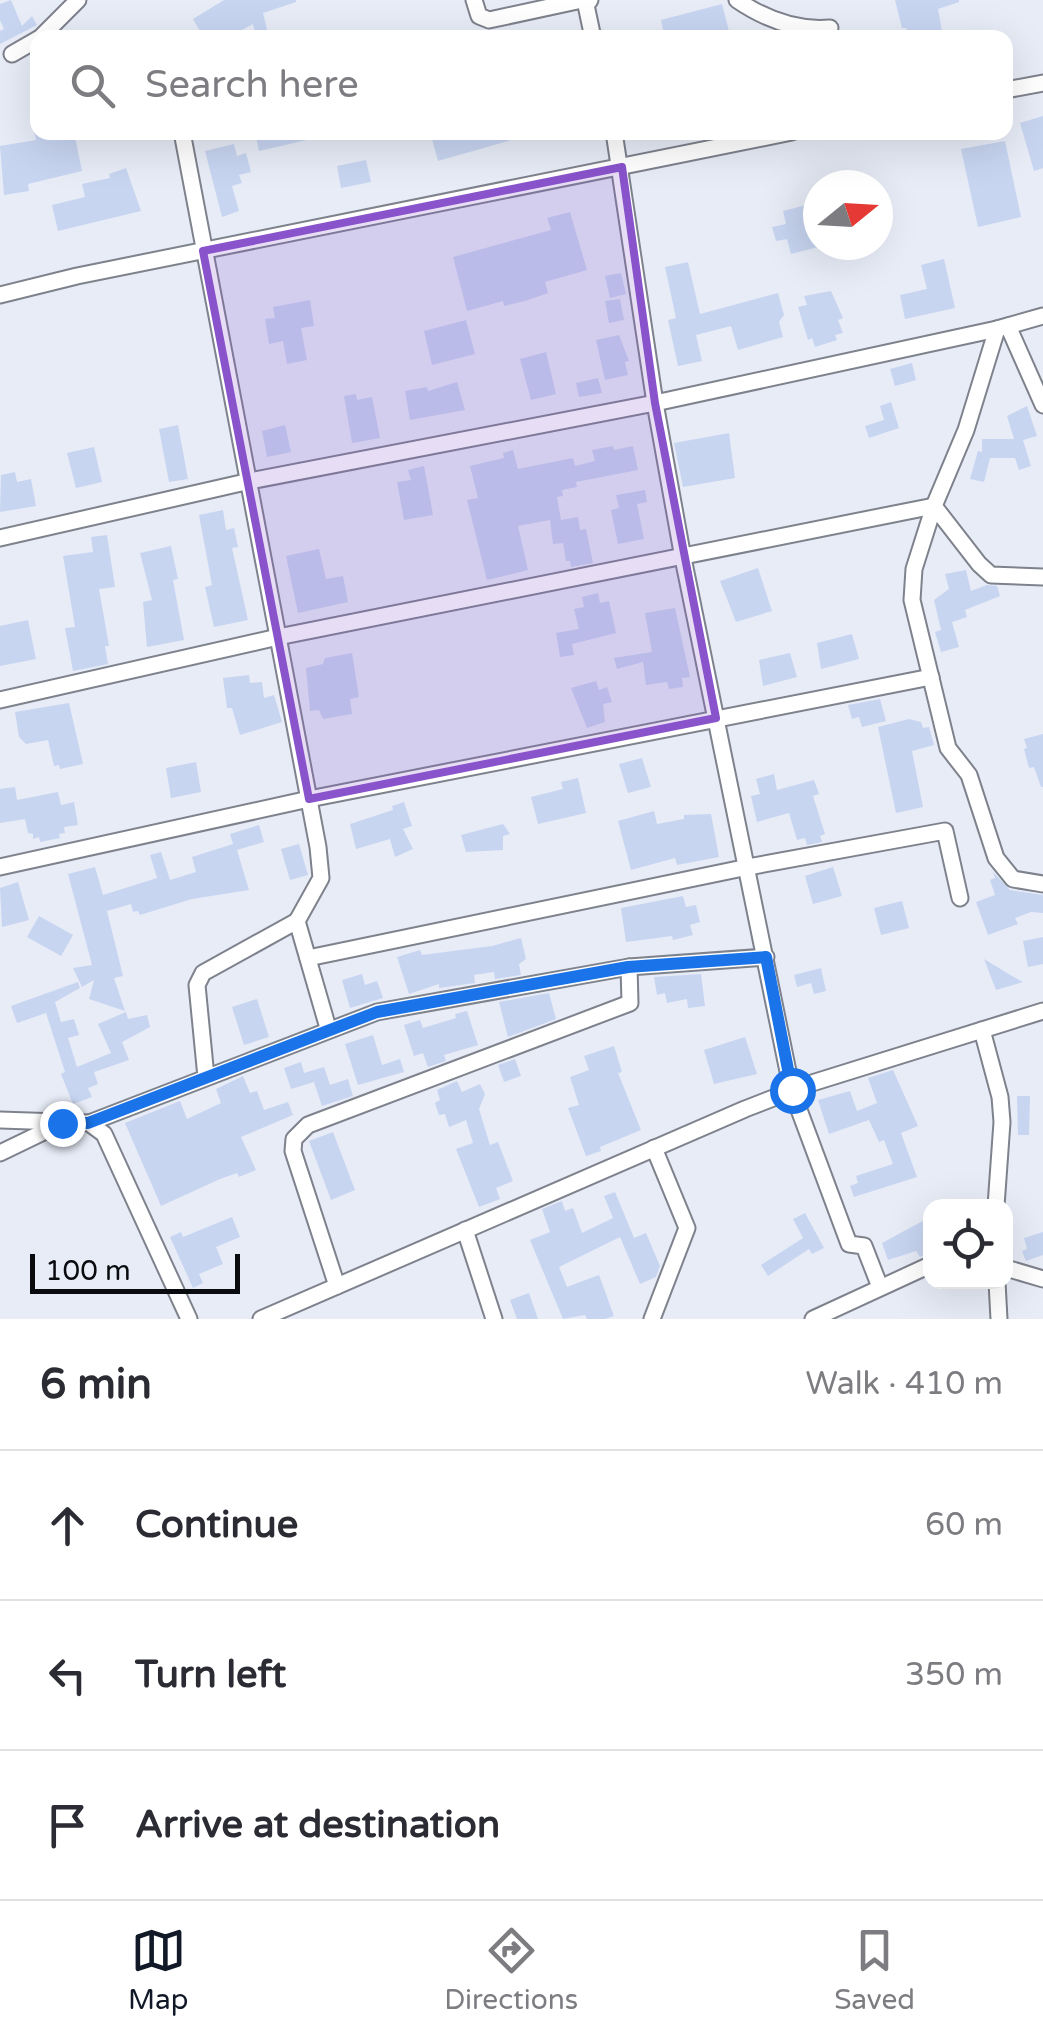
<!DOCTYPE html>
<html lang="en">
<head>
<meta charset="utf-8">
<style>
  :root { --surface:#fff; --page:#f2f2f3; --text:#2b2b33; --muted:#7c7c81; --line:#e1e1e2; --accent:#111827 }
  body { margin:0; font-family:"Varela Round",sans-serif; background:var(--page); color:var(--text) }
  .controls { position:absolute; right:30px; bottom:30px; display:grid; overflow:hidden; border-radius:20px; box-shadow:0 10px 40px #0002 }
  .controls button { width:90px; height:90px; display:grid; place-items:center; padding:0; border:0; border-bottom:2px solid var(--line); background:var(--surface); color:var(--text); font:50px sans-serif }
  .compass { position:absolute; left:803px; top:170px; width:90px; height:90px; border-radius:50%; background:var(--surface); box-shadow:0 10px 40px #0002; rotate:72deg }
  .scale { position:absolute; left:30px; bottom:25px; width:210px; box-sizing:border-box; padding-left:10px; border:5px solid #0a0b0f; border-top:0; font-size:28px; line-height:35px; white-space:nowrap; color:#0a0b0f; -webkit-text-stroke:8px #e7ecf7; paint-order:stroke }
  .stop { position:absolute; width:30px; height:30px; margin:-22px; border:8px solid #1a73e8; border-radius:50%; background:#fff }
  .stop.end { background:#1a73e8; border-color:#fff; box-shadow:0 2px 10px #0008 }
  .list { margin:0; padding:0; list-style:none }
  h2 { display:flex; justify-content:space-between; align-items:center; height:130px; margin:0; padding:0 40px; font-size:42px }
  h2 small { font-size:32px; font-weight:400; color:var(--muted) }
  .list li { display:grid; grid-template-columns:65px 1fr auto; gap:30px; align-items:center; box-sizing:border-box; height:150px; padding:0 40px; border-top:2px solid var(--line) }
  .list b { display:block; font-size:38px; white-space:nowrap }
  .list em { font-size:32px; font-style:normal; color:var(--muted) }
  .icon { flex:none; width:55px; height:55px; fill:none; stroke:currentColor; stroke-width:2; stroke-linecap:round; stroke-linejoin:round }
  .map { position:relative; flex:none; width:1043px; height:1319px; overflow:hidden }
  .search { position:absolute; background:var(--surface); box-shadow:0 10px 40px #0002; left:30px; right:30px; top:30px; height:110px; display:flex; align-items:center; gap:25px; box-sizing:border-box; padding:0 35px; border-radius:20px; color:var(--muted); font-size:38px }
  .sheet { height:580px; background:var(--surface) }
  nav { display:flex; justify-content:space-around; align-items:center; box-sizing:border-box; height:140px; border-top:2px solid var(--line); background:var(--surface); font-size:28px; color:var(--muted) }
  nav a { display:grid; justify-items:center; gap:5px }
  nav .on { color:var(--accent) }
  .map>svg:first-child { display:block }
  .building { fill:#c8d5f1 }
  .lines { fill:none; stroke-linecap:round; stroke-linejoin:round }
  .street-casing { stroke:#7e828c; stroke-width:19 }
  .street { stroke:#fff; stroke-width:15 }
  .route { stroke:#1a73e8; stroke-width:12 }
  .marked { fill:#8953cb; fill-opacity:0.2; stroke:#8953cb; stroke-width:8; stroke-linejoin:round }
</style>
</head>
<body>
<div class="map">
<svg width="1043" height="1319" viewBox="0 0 1043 1319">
  <rect width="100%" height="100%" fill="#e7ecf7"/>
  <g class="building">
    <polygon points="11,0 22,26 32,16 37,25 0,44 0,31 4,29 0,20 0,4"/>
    <polygon points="224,0 296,0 296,2 263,13 269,38 256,38 253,24 227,38 204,38 193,19"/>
    <polygon points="895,0 959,0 959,2 938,9 942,31 909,38 906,28 902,28"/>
    <polygon points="722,4 730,35 665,38 661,20"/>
    <polygon points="1043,116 1043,168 1034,171 1020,123"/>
    <polygon points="34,132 74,132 82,171 28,184 29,191 4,195 0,146 36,140"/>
    <polygon points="255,132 320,132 320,137 259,151"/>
    <polygon points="430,132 529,132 529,135 438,161"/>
    <polygon points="1005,141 1021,217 978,227 961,149"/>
    <polygon points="234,144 237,156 246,153 251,172 239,175 242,183 232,186 239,211 222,217 205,151"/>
    <polygon points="366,160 371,182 341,188 337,166"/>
    <polygon points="126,168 141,211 58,231 52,205 85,197 82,184 110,178 109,174"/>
    <polygon points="818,202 818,247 791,254 787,239 776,241 772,227 786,224 783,211"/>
    <polygon points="570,212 587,270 545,282 548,293 525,301 504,306 503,301 467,311 453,257 551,230 547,218"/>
    <polygon points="944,259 955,308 905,319 900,295 927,289 921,265"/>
    <polygon points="688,262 700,314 778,293 784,315 779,322 783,337 738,350 731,326 696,335 702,361 678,366 668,320 676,318 665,267"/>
    <polygon points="621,273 626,294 610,298 605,276"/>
    <polygon points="831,291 843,318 838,320 843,333 835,335 837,340 815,347 812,338 808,340 798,307 807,305 804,296"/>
    <polygon points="620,299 624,320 609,323 605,301"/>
    <polygon points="310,300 314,326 301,328 307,360 287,364 283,341 269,344 265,319 275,318 273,307"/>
    <polygon points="466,320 475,354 432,365 424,331"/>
    <polygon points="619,335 629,361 625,362 628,375 605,380 596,340"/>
    <polygon points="546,352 556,394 531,400 520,359"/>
    <polygon points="912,363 916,380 895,386 890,369"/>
    <polygon points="598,378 602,393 579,397 576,383"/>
    <polygon points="457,382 465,410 410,420 405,391 427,387 428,391"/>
    <polygon points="356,394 357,400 372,397 380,438 352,443 344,396"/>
    <polygon points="891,402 899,428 869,438 865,426 884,420 880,406"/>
    <polygon points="1027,406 1037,436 1023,440 1031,466 1019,470 1015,458 990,458 984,482 970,479 978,451 982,452 982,439 1014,439 1007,416"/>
    <polygon points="178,425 188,479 169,482 159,429"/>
    <polygon points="285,425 291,452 267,457 262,431"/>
    <polygon points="729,433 735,478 683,487 674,443"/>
    <polygon points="613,446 614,450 633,446 638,470 576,482 577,487 562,490 563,496 557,497 561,520 578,517 580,530 586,529 593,563 571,567 570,561 566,561 563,543 553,544 550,520 518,526 528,570 487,580 467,500 478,498 470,466 504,458 503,453 513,450 518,469 573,458 575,466 595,461 592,450"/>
    <polygon points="94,447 102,482 76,488 67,453"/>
    <polygon points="424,466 433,515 404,520 397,482 411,480 408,470"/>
    <polygon points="15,472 17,482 31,479 36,506 0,512 1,475"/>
    <polygon points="645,490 647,502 637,504 644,539 618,544 611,510 619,508 616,495"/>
    <polygon points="223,510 226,530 234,528 238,547 232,548 248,620 214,627 205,587 212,585 199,515"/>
    <polygon points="107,535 115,587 99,589 109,646 105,646 108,664 73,671 65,628 75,627 63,556 93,552 91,537"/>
    <polygon points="171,546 178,579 173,580 184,640 147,647 143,602 152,600 140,553"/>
    <polygon points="319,549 326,579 343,576 348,602 298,613 286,556"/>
    <polygon points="758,568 772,611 736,622 720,581"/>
    <polygon points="966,570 971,591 987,585 997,586 1000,596 965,610 967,617 952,622 959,647 941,652 935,632 941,630 934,600 949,589 945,574"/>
    <polygon points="598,593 600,603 609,601 616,633 572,644 574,655 560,657 556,633 579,629 574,609 584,607 582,597"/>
    <polygon points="675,608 690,677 682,678 683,687 669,689 667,682 646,685 643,662 617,669 614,658 652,652 645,613"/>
    <polygon points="28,620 36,659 0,666 0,626"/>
    <polygon points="852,634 859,659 821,669 817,643"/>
    <polygon points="352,653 359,697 350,699 352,714 323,719 319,710 310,711 306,668 323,664 325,658"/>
    <polygon points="790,653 797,677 763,686 759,660"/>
    <polygon points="249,675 250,683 262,682 264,698 274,695 282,722 240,735 232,708 227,708 223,678"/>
    <polygon points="596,681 599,690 607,687 612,702 603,704 605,722 587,728 571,688"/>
    <polygon points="880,699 886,721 862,727 859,717 852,719 848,705"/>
    <polygon points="69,703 83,764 60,769 59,765 54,766 48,740 26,744 19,737 15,712"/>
    <polygon points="909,719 921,722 923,728 929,727 934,745 912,751 923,807 896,813 878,727"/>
    <polygon points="1043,734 1043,787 1041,787 1034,767 1029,768 1024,749 1027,748 1024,739"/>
    <polygon points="642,758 651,787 628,793 619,764"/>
    <polygon points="196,762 201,792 171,798 166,768"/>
    <polygon points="774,774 777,790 814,780 819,794 813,796 825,834 820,836 822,842 807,845 805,838 797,840 789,813 757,822 751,796 760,794 756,779"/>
    <polygon points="578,778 586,813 538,824 531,797 563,789 561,782"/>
    <polygon points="15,787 17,800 58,792 61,805 74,802 78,825 64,827 65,833 59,834 60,838 40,842 39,837 33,839 33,834 28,833 25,819 0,823 0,789"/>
    <polygon points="404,802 412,826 403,829 413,849 395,857 390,839 356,849 350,824 393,810 392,806"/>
    <polygon points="654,811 657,824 684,819 684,815 711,814 719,857 677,865 675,858 631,870 618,821"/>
    <polygon points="503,824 510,834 503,836 503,850 466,852 461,835"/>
    <polygon points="259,825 264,842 237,850 249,890 192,899 140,915 138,911 133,912 131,904 107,911 123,976 114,978 125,1011 89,999 94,980 82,987 73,968 92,965 68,874 95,867 103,895 157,878 150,855 161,852 170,880 196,872 192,857 233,844 230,834"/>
    <polygon points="299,844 308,875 290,880 281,849"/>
    <polygon points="833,867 842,896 813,904 805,876"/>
    <polygon points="993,872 1010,890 1043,895 1043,913 1031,912 1015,918 1018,924 988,935 976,902 995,895 990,880 995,878"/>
    <polygon points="18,882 29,920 2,927 0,888"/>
    <polygon points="683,896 686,907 696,905 700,922 690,925 693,935 673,940 672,936 626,942 621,908"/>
    <polygon points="902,901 909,928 881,935 874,908"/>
    <polygon points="39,916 73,935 61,956 27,937"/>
    <polygon points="1043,937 1043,964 1028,967 1023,941"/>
    <polygon points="521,938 526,959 519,964 521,975 495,979 494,972 474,975 475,983 439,988 439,984 409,994 397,957 420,950 422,955 492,946"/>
    <polygon points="984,959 1012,976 1023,982 996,990"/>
    <polygon points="821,968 826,991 814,994 811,983 797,987 794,975"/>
    <polygon points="362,974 365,985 377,981 383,998 350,1008 342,980"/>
    <polygon points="701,974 705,1006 688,1008 687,999 667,1003 665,993 657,995 654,977"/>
    <polygon points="78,982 80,988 55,1002 61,1022 74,1019 79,1035 68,1038 77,1067 111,1053 98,1024 126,1012 128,1019 147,1015 150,1027 122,1042 129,1060 94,1072 98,1084 88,1088 92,1097 73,1104 61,1074 65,1072 46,1013 17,1023 11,1006"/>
    <polygon points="549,993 556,1019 508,1037 499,1002"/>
    <polygon points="257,999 269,1037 244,1045 232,1007"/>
    <polygon points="467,1011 478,1045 444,1055 446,1061 428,1067 423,1053 414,1056 404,1025 420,1020 423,1028 456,1018 455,1014"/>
    <polygon points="373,1035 382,1065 400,1059 404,1072 358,1085 345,1044"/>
    <polygon points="745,1037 757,1074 714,1084 704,1050"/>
    <polygon points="614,1046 622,1072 618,1073 641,1130 600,1147 601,1151 586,1156 568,1108 579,1105 570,1077 589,1070 584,1056"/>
    <polygon points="515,1059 521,1076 504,1082 498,1065"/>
    <polygon points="301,1062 304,1073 324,1067 330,1085 348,1079 353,1096 322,1106 314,1082 291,1089 284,1068"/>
    <polygon points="893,1070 918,1126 901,1133 917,1177 854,1197 850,1186 858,1183 856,1176 893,1164 884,1140 879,1142 869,1120 829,1134 818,1100 850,1091 857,1111 877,1103 868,1078"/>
    <polygon points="243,1076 250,1093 257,1091 264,1110 288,1102 293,1115 241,1137 256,1170 239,1177 237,1173 220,1179 161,1206 125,1123 180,1101 187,1119 221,1103 216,1089"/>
    <polygon points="457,1081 462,1092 480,1084 485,1094 479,1109 490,1145 498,1142 513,1181 496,1188 500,1199 479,1207 456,1149 473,1143 466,1120 449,1127 445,1114 439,1115 435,1103 440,1100 437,1090"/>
    <polygon points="1017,1096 1030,1096 1029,1135 1018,1135"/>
    <polygon points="333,1132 355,1190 331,1200 309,1141"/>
    <polygon points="615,1192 634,1238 646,1233 660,1266 656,1277 640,1284 620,1237 559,1267 567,1287 599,1275 614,1316 605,1319 587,1319 585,1315 563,1319 530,1240 550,1232 542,1209 562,1201 565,1211 573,1208 582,1233 613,1218 604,1196"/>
    <polygon points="805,1213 824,1248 812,1254 809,1249 768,1276 761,1265 803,1238 793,1219"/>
    <polygon points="232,1217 240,1237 216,1247 223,1264 199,1274 203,1283 193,1288 170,1237 181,1232 183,1237"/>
    <polygon points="930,1217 930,1252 920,1257 916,1251 888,1260 882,1243"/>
    <polygon points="1043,1232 1043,1255 1026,1261 1022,1251 1027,1249 1024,1238"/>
    <polygon points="529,1293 538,1319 517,1319 510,1300"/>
  </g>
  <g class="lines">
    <g class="street-casing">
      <g id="street">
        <polyline points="474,0 479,16 489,20 582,0"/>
        <polyline points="590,0 586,5 593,38"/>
        <path d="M 737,0 C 765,19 796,31 830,28"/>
        <polyline points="40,38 78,0"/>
        <polyline points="12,54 38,39"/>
        <polyline points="1006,90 1043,83"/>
        <polyline points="182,132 318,847 321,878 297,921 328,1028"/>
        <polyline points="614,132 655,403 683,558 792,1091 849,1244 864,1246 880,1287"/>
        <polyline points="0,295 77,276 792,132"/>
        <polyline points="1008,326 1043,405"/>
        <polyline points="997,329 966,430 934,506 914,569 912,600 948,748 969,775 996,858 1013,879 1043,884"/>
        <polyline points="0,538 250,481 655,403 997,329 1043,316"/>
        <polyline points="0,700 278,637 934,506 979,564 991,575 1043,577"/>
        <polyline points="0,867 309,799 931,677"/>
        <polyline points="308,958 748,867 945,831 960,898"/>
        <polyline points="982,1030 1000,1097 1002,1122 996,1206"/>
        <polyline points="206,1077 197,985 203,973 297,921"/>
        <polyline points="0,1120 89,1123 104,1134 189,1319"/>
        <polyline points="89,1123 377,1012 629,967 766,957"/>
        <polyline points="0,1153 58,1125"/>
        <polyline points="465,1230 494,1319"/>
        <polyline points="1006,1268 1043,1279"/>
        <polyline points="997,1282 999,1319"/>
        <polyline points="337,1286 293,1151 294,1139 308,1125 630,1003 629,967"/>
        <polyline points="261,1319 745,1109 812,1083 1043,1011"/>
        <polyline points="652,1319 687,1228 654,1148"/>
        <polyline points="813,1319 930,1265"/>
      </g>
    </g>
    <use href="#street" class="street"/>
  </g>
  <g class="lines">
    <polyline class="route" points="62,1123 88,1123 377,1012 628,967 766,957 792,1090"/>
  </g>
  <path class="marked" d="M 622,167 L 655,403 L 716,718 L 309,799 L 203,251 Z"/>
</svg>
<div class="controls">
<button><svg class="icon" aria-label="locate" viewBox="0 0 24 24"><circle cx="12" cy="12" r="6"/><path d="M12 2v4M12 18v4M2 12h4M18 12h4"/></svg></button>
</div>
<svg class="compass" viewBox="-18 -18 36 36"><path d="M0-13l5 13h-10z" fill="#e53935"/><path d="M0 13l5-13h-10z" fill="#7c7c81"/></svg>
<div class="scale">100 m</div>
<div class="stop" style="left:792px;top:1090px"></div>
<div class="stop end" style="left:62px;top:1123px"></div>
<div class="search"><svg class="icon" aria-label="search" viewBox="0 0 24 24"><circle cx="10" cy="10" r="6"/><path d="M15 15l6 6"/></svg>Search here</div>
</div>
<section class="sheet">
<h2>6 min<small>Walk · 410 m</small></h2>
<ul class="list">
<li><svg class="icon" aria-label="ahead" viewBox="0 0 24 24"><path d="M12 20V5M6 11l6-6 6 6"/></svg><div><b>Continue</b></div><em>60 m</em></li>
<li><svg class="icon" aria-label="left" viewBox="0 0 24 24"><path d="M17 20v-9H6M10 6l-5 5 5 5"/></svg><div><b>Turn left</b></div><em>350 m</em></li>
<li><svg class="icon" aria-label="arrive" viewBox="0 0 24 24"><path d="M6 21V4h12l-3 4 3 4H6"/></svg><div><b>Arrive at destination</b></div></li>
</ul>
</section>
<nav>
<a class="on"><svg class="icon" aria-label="map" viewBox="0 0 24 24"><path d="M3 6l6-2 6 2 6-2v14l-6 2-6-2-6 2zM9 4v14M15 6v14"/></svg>Map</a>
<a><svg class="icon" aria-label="directions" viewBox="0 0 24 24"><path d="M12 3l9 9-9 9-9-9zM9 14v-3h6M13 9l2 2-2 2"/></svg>Directions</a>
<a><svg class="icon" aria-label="saved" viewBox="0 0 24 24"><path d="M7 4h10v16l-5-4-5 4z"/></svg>Saved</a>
</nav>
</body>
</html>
